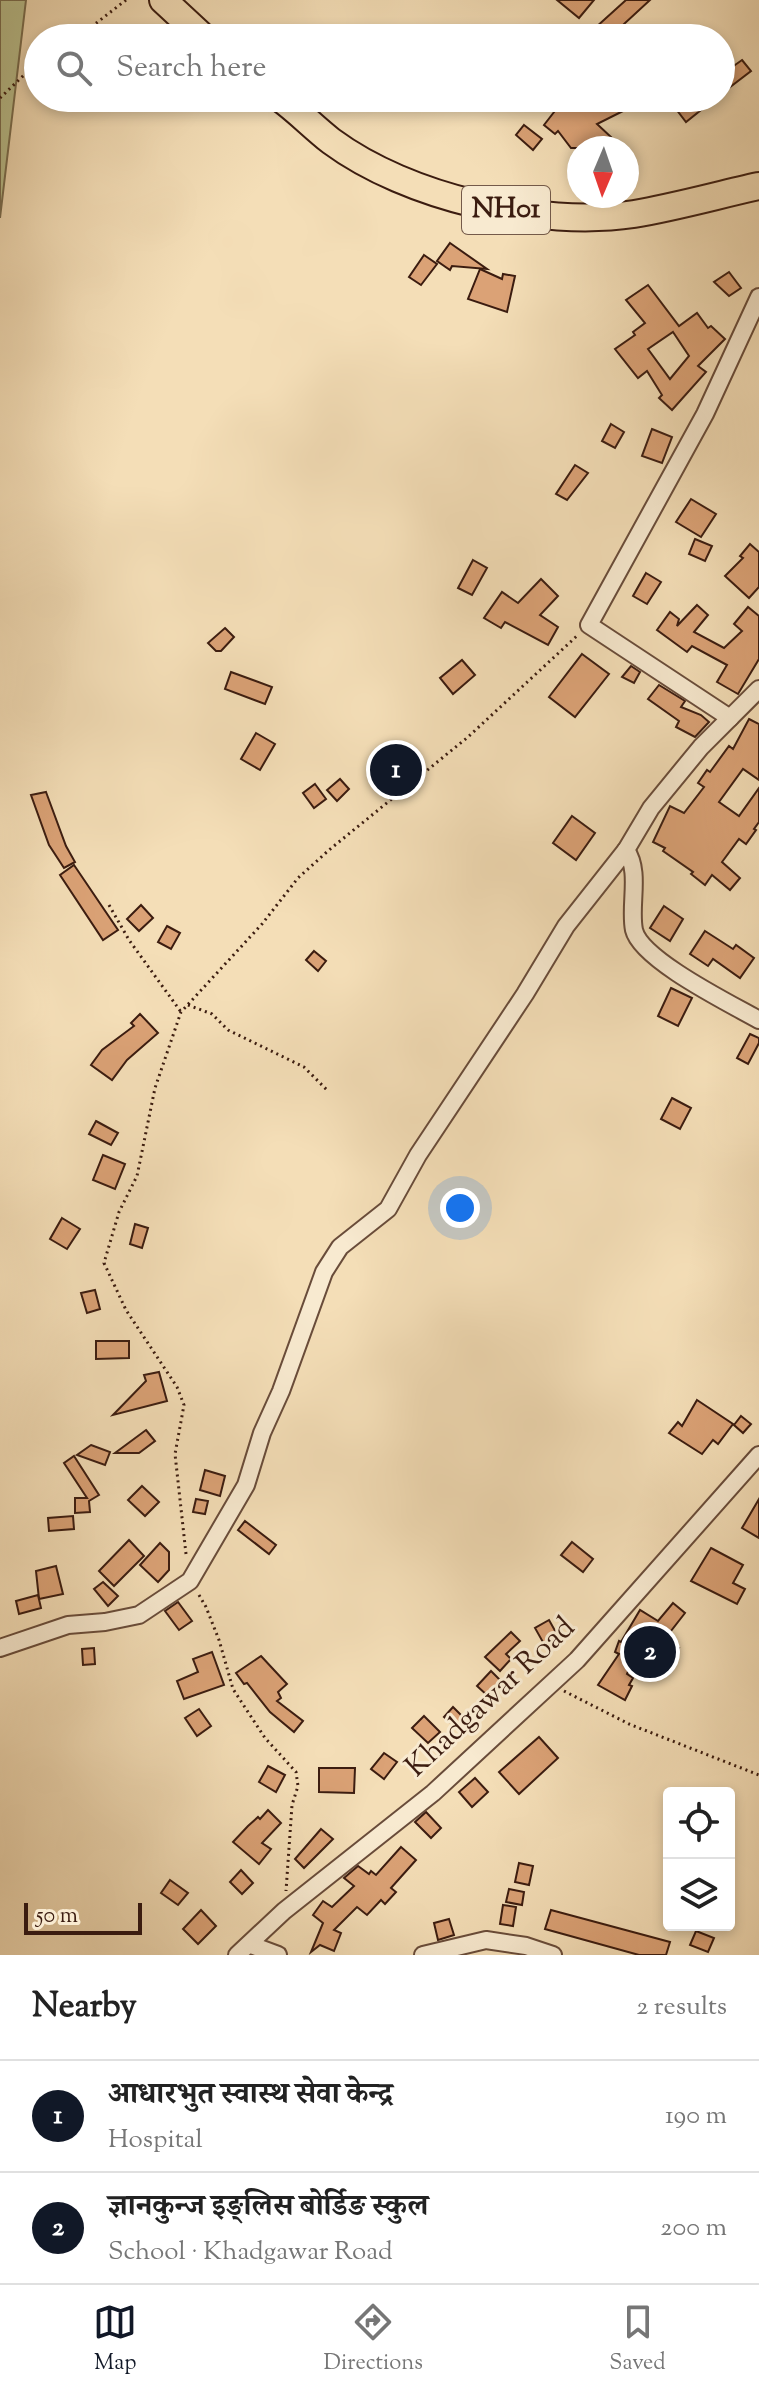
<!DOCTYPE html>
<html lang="en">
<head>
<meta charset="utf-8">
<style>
  :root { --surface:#fff; --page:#f2f2f2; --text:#222; --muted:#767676; --line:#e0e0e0; --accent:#111827 }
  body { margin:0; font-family:"Sorts Mill Goudy","Noto Serif Devanagari",serif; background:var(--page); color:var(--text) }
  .controls { position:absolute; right:24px; bottom:24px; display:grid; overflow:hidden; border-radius:8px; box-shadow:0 4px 12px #0003 }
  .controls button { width:72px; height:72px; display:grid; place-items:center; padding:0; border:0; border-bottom:2px solid var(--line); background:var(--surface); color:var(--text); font:40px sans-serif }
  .compass { position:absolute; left:567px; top:136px; width:72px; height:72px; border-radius:50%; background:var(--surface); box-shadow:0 4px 12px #0003; rotate:182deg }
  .scale { position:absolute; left:24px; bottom:20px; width:118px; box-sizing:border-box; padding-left:8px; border:4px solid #3b1c10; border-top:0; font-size:22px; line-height:28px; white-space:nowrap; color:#3b1c10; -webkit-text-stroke:6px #f8ead0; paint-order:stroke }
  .you { position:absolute; left:460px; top:1208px; width:28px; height:28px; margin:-20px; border:6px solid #fff; border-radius:50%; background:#1a73e8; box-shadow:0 0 0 12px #1a73e833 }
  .badge { display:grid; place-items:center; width:52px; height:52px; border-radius:50%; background:var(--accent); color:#fff; font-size:26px; font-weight:700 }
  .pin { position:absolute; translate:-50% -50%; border:4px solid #fff; box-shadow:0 2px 8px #0006 }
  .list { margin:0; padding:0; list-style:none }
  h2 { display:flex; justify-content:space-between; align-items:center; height:104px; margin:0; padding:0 32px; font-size:34px }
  h2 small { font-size:26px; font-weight:400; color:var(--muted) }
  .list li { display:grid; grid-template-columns:52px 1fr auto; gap:24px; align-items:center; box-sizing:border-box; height:112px; padding:0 32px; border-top:2px solid var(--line) }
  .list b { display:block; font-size:30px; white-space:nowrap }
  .list p { margin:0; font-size:26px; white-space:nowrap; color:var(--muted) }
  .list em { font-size:26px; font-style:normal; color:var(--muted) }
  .icon { flex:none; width:44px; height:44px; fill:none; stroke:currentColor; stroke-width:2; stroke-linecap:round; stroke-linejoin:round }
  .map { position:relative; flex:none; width:759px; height:1955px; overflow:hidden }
  .search { position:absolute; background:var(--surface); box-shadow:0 4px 12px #0003; left:24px; right:24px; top:24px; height:88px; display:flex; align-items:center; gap:20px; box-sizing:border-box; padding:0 28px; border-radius:44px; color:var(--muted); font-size:30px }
  .sheet { height:328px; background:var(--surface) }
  nav { display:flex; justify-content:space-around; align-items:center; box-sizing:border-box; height:112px; border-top:2px solid var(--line); background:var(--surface); font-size:22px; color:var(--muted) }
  nav a { display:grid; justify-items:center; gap:4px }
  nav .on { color:var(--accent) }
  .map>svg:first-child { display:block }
  .green { fill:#bac18f; stroke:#7a6e50; stroke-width:2 }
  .building { fill:#dba276; stroke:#3b1c10; stroke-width:2; fill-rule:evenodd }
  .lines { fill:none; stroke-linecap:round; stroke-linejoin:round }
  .minor-casing { stroke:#694c3a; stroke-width:20 }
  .trunk-casing { stroke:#3b1c10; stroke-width:30 }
  .path { stroke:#3b1c10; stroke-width:3; stroke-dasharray:2 4; stroke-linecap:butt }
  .minor { stroke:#f8ead0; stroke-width:16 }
  .trunk { stroke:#f4deb7; stroke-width:26 }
  .labels { text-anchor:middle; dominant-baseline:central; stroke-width:6; stroke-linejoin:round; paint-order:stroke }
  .shield { fill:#f8ead0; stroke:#745a4a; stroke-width:2 }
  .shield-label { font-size:28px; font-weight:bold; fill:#3b1c10 }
  .street-label { font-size:30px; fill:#3b1c10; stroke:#f8ead0 }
</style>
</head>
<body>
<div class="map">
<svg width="759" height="1955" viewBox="0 0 759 1955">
  <rect width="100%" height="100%" fill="#f4deb7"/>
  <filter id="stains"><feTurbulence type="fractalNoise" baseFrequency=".0025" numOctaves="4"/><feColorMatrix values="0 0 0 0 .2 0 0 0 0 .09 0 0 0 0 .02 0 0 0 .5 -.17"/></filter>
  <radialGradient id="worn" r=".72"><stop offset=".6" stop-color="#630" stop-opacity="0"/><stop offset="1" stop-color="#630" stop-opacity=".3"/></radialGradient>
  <polygon class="green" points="0,0 26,0 0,218"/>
  <g class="building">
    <polygon points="557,0 594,0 579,18"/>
    <polygon points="626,0 650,0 624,24 625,25 612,38 584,38"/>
    <polygon points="742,60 751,71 721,94 721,75"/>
    <polygon points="565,98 649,98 597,124 611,137 600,148 594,144 589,148 571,148 558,131 555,134 544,125"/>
    <polygon points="691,98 716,98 686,122 676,109"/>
    <polygon points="524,125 542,139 533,150 516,135"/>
    <polygon points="450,243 487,269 452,266 450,270 437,261"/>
    <polygon points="424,255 437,264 421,285 409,277"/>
    <polygon points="480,269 502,279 503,274 515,276 507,312 468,299"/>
    <polygon points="729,272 741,288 729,296 714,282"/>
    <path d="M 648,285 L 679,326 L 697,313 L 708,328 L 711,326 L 725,339 L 698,366 L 706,372 L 672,410 L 659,398 L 662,395 L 647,371 L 638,378 L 615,349 L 635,335 L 633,332 L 645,323 L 626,300 ZM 673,332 L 689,356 L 670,379 L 648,349 Z"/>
    <polygon points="611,424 624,432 615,448 602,441"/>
    <polygon points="652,429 672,437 662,463 642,456"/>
    <polygon points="575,465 588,473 567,500 556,494"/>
    <polygon points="691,499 716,514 701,537 676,522"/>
    <polygon points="695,539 712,546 705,561 689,554"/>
    <polygon points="750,544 759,552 759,587 749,598 725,576 743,558 740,556"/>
    <polygon points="473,560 487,568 472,595 458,588"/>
    <polygon points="646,573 661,582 647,604 633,596"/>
    <polygon points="541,579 558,596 540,615 558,627 548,645 505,622 501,628 484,618 502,592 518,603"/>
    <polygon points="697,605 708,615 694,632 724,648 742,631 734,624 748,607 759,616 759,659 738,694 717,682 727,665 692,646 687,652 657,630 670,612 679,619 677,626"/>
    <polygon points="225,628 234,637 221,651 216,651 208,643"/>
    <polygon points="582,654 609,674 575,717 549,697"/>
    <polygon points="462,660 475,675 453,694 440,678"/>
    <polygon points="631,666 640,672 634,683 622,677"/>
    <polygon points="231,672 272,687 265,704 225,689"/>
    <polygon points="659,685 685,701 681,707 701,715 709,722 695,737 676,727 679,721 648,699"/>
    <polygon points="749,719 759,724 759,780 743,769 719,802 739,816 759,788 759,822 754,829 756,830 746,844 739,839 722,862 740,878 730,890 712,875 705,885 691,874 693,872 663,851 665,848 653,842 670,806 684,813 704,787 698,783 707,770 710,772 729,746 733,749"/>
    <polygon points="256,733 275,744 260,770 241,759"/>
    <polygon points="340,779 349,789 337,801 327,790"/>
    <polygon points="315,784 326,799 314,808 303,793"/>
    <polygon points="46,792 66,846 75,862 64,868 49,845 31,795"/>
    <polygon points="572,816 595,833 576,860 553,843"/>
    <polygon points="74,865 118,930 103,940 60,875"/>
    <polygon points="141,905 153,918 139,931 127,919"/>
    <polygon points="664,906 683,919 670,941 650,928"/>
    <polygon points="167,926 180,933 171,949 158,942"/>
    <polygon points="705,931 733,949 736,945 754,958 740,978 713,959 708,966 690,954"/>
    <polygon points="314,951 326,961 318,971 306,960"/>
    <polygon points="671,988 692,998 678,1026 658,1016"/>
    <polygon points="140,1014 158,1033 127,1060 112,1080 91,1065 102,1050 134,1026 131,1023"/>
    <polygon points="750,1034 759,1038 759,1043 748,1064 737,1058"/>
    <polygon points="672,1098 691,1108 680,1129 661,1119"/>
    <polygon points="96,1121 118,1133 111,1145 89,1134"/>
    <polygon points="103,1155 125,1164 115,1189 93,1180"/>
    <polygon points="62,1218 80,1229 67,1249 50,1239"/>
    <polygon points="135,1224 148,1228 142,1248 130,1244"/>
    <polygon points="95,1290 100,1309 87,1313 81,1293"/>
    <polygon points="96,1341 129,1341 129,1358 96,1359"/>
    <polygon points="159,1372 167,1401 113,1415 146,1381 144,1375"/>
    <polygon points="697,1400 733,1424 718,1444 713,1440 702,1454 669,1433 678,1422 682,1426"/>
    <polygon points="741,1416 751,1424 743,1433 734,1425"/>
    <polygon points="146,1430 155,1441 139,1453 115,1453"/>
    <polygon points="91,1445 110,1452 105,1465 77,1455"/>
    <polygon points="74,1456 99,1495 89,1501 90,1512 75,1513 75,1498 87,1498 64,1463"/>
    <polygon points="205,1470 225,1476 220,1496 200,1490"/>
    <polygon points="142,1486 159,1502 145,1516 128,1500"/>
    <polygon points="196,1499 208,1501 205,1514 193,1512"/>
    <polygon points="759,1499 759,1538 742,1528"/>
    <polygon points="73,1516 74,1529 49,1531 48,1518"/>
    <polygon points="245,1521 276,1545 269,1554 238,1530"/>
    <polygon points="129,1540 144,1556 114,1586 99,1571"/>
    <polygon points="572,1542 593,1559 583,1572 561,1555"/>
    <polygon points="160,1543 169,1552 169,1570 158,1582 140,1565"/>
    <polygon points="711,1548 743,1565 733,1583 745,1589 737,1604 691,1581"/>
    <polygon points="56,1566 63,1594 39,1599 36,1571"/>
    <polygon points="103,1582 118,1596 108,1606 94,1589"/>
    <polygon points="38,1595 41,1608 19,1614 16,1601"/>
    <polygon points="178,1602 192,1621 179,1630 165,1611"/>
    <polygon points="673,1603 685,1613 664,1640 679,1648 671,1663 640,1646 627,1674 633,1678 629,1685 632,1686 625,1700 598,1685 619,1654 615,1652 619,1641 621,1642 640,1610 658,1621"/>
    <polygon points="549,1620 558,1636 544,1644 535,1628"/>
    <polygon points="511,1632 520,1641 506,1654 511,1659 500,1671 485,1657"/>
    <polygon points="94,1648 95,1664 83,1665 82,1649"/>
    <polygon points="212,1652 224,1685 184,1699 177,1681 198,1672 193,1659"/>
    <polygon points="261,1656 287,1684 278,1692 281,1698 277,1701 303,1721 294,1732 270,1712 247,1683 244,1684 236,1673"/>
    <polygon points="491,1671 502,1682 488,1696 477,1686"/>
    <polygon points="453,1707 466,1720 458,1729 444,1717"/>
    <polygon points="199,1709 211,1726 197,1736 185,1718"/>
    <polygon points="424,1716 440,1732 428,1743 412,1728"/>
    <polygon points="539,1737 558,1758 519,1794 499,1772"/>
    <polygon points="384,1753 397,1762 384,1779 371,1769"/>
    <polygon points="268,1766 285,1775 276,1792 259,1782"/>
    <polygon points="319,1768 355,1768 354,1793 319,1792"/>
    <polygon points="475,1778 488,1792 472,1807 459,1792"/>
    <polygon points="268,1810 281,1823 262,1843 271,1849 259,1864 233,1842 248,1826 258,1817 260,1819"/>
    <polygon points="426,1812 441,1828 431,1838 415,1822"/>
    <polygon points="321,1829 333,1839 304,1868 295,1859"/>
    <polygon points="401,1847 416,1860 391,1888 396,1892 385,1904 381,1900 367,1915 357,1907 334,1930 341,1933 334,1951 320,1945 311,1952 323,1923 313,1915 323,1901 332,1907 354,1886 344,1878 358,1866 369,1874 371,1871 376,1875"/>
    <polygon points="519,1863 533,1866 529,1885 515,1882"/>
    <polygon points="241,1870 253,1883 242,1894 230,1882"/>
    <polygon points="170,1880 188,1893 178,1905 161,1893"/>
    <polygon points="509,1889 524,1892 522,1905 506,1902"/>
    <polygon points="503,1905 516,1907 513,1926 500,1924"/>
    <polygon points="201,1910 216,1926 198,1944 183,1929"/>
    <polygon points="551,1910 670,1942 666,1955 639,1955 545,1929"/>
    <polygon points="449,1919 454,1935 438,1940 434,1923"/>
    <polygon points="696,1931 714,1938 708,1952 690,1945"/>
  </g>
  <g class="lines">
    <g class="minor-casing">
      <g id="minor">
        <polyline points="730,718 589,625 705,414 759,297"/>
        <path d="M 626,850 C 641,872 629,905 634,930 C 641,960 731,1004 759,1020"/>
        <polyline points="0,1648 68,1625 105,1622 139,1615 190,1581 246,1485 262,1433 281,1391 324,1272 340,1247 388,1209 418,1155 525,994 566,926 626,850 651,808 701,747 759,689"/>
        <polyline points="251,1945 278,1955"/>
        <polyline points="237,1955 284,1911 433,1793 577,1660 759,1455"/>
        <polyline points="423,1955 486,1940 526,1946 553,1955"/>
      </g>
    </g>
    <g class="trunk-casing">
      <g id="trunk">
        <polyline points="163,0 204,38"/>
        <path d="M 280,98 C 298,111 313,127 331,141 C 408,198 540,228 634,214 C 676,207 718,195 759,186"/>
      </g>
    </g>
    <g class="path">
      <polyline points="77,38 126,0"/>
      <polyline points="0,98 24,75 38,66"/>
      <polyline points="109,905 129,940 181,1012"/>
      <polyline points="188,1005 212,1014 228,1030 304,1067 328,1091"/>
      <polyline points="186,1554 175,1454 184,1405 177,1387 126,1310 104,1263 119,1212 137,1176 155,1088 181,1012 262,924 298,878 329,850 468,737 579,634"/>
      <polyline points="199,1595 206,1607 219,1640 233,1689 265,1738 296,1772 298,1786 292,1805 286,1891"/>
      <polyline points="564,1691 629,1724 759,1775"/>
    </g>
    <use href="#minor" class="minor"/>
    <use href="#trunk" class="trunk"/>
  </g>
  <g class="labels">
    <rect class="shield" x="462" y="186" width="88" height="48" rx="6"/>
    <g class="shield-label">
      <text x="506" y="210">NH01</text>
    </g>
    <g class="street-label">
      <text transform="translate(491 1698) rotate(-43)">Khadgawar Road</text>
    </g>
  </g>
  <rect width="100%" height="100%" filter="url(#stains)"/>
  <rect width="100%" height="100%" fill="url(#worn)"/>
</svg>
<div class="controls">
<button><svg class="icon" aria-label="locate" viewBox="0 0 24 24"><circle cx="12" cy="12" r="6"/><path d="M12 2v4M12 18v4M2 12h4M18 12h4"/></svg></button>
<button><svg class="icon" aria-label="layers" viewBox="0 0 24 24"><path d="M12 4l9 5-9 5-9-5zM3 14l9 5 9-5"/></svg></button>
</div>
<svg class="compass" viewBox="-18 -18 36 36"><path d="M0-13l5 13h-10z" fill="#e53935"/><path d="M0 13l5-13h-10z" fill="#767676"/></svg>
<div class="scale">50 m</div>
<div class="you"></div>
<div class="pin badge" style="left:396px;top:770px">1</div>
<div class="pin badge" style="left:650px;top:1652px">2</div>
<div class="search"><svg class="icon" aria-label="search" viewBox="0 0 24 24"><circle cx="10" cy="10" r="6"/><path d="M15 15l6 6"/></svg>Search here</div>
</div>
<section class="sheet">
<h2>Nearby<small>2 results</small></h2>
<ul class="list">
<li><span class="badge">1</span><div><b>आधारभुत स्वास्थ सेवा केन्द्र</b><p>Hospital</p></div><em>190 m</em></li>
<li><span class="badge">2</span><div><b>ज्ञानकुन्ज इङ्लिस बोर्डिङ स्कुल</b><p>School · Khadgawar Road</p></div><em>200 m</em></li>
</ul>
</section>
<nav>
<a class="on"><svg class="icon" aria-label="map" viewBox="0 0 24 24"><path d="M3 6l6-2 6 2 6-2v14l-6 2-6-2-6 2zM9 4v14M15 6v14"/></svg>Map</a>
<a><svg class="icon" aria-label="directions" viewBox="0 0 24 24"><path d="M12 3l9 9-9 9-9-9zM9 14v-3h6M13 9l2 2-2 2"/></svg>Directions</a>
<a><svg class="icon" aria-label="saved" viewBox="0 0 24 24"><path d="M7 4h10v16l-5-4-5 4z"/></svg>Saved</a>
</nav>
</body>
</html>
